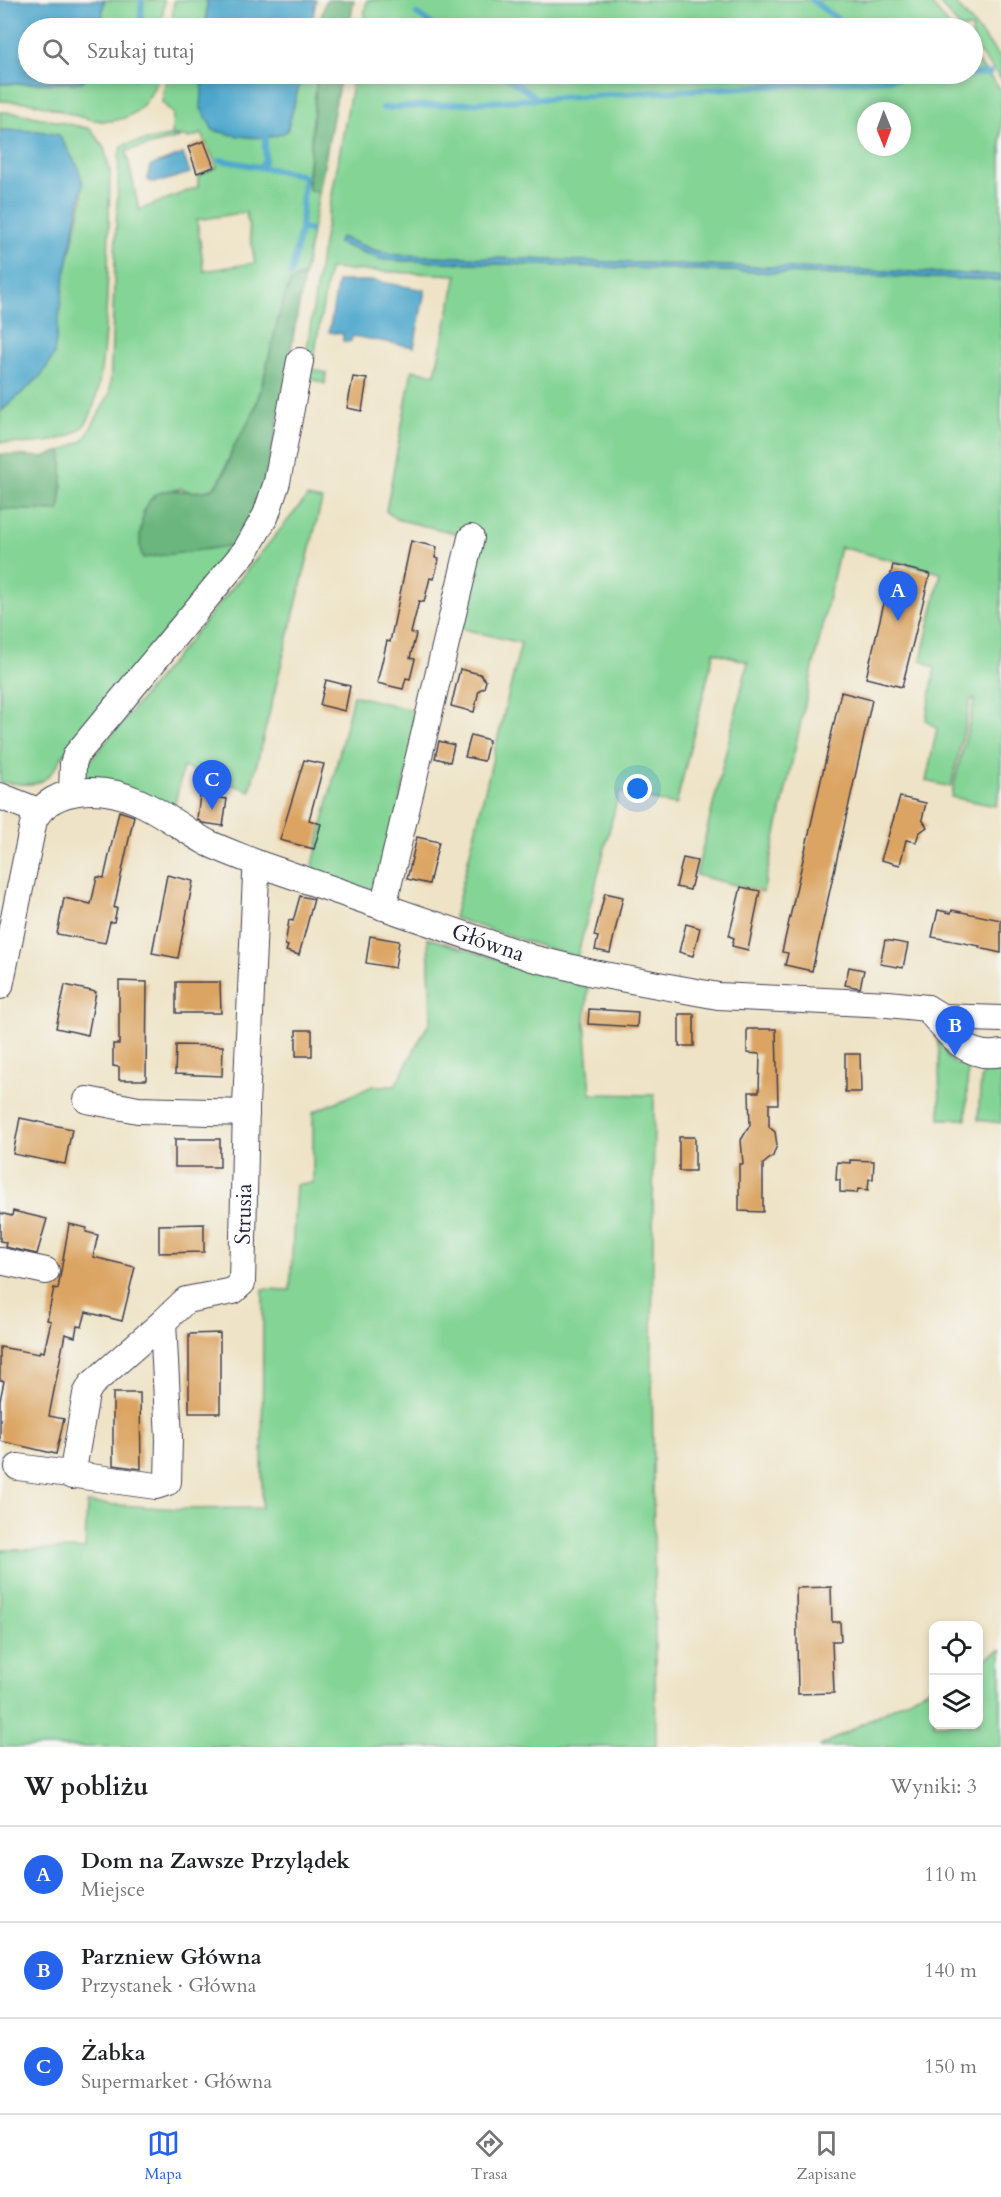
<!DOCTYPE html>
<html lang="pl">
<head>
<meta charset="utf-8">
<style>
  :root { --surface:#fff; --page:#f6f6f6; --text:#202124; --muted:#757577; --line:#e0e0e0; --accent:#2563eb }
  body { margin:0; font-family:Cardo,serif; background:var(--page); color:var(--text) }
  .controls { position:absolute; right:18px; bottom:18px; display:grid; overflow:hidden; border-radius:12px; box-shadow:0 3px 9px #0003 }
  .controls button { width:54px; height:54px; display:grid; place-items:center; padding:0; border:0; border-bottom:2px solid var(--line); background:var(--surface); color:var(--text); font:30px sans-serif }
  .compass { position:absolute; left:857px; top:102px; width:54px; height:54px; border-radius:50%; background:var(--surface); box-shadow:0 3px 9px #0003; rotate:179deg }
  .you { position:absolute; left:638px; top:789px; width:21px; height:21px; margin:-15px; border:4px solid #fff; border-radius:50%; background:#1a73e8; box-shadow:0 0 0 9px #1a73e833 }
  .badge { display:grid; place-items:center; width:39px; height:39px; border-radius:50%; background:var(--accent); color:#fff; font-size:20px; font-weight:700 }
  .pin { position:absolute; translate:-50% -50px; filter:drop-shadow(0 2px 3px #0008) }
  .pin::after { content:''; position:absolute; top:32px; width:21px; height:18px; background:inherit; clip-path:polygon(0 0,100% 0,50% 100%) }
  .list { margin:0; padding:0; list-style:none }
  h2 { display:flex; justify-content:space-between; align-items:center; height:78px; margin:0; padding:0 24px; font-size:26px }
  h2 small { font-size:20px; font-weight:400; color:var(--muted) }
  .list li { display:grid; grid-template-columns:39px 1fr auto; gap:18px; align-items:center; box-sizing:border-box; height:96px; padding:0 24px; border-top:2px solid var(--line) }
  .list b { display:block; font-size:22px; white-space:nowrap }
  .list p { margin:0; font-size:20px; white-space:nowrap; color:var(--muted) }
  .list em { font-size:20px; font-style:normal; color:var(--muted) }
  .icon { flex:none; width:33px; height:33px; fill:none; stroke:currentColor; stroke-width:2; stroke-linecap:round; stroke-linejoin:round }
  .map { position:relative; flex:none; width:1001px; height:1747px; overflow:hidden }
  .search { position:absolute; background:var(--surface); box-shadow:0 3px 9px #0003; left:18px; right:18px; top:18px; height:66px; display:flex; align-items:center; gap:15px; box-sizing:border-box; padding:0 21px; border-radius:33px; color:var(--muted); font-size:22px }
  .sheet { height:366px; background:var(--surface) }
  nav { display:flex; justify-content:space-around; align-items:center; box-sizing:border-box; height:84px; border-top:2px solid var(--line); background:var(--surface); font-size:16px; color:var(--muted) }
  nav a { display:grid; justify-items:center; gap:3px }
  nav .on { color:var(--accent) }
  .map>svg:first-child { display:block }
  .green { fill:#83d495; stroke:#527b68; stroke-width:1.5; fill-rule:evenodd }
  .forest { fill:#6ab67e; stroke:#466c5c; stroke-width:1.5 }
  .water { fill:#4ea7cc; stroke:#386484; stroke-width:1.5 }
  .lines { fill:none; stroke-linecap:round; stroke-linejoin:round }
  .stream { stroke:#4ea7cc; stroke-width:6 }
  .building { fill:#dba462 }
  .minor-casing { stroke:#413f50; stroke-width:28 }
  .minor { stroke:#fff; stroke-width:26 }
  .labels { text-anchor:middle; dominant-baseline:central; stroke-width:5; stroke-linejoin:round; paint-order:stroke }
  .street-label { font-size:22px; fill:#22223b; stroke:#f6f6f2 }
</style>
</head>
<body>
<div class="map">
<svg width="1001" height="1747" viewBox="0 0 1001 1747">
  <rect width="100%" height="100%" fill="#f6f6f2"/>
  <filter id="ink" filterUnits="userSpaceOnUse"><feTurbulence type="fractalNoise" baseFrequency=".0167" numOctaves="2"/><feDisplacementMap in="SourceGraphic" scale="12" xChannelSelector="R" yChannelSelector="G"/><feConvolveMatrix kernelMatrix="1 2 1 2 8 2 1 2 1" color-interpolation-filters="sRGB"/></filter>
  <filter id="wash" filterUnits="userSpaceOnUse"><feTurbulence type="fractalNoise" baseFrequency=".008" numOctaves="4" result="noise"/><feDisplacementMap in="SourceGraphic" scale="24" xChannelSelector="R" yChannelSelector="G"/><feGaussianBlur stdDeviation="1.35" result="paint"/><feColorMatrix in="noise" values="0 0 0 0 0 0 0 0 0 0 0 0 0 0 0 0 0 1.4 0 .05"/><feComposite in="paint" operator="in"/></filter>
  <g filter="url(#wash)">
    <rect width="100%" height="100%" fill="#eee3c6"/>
    <g class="green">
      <polygon points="104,0 164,0 162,28 101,28"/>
      <polygon points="174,0 207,0 206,28 172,28"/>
      <polygon points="367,0 928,0 951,28 362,28"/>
      <polygon points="937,0 953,0 1001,58 1001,79 973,45 972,28 960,28"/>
      <path d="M 973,56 L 1001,90 L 1001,275 L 397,255 L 374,250 L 340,237 L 338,243 L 384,260 L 1001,280 L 1001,786 L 996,806 L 951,797 L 975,699 L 971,699 L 951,787 L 926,781 L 937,729 L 926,720 L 935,668 L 921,660 L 941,573 L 840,547 L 763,892 L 696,875 L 748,662 L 714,652 L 676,805 L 619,792 L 577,958 L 454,918 L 521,643 L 459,628 L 463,535 L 396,519 L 386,511 L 412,370 L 435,374 L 457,275 L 329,269 L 312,369 L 326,373 L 325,384 L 307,377 L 304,369 L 321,255 L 354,74 L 972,74 ZM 866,111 L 902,111 L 902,147 L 866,147 Z"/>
      <path d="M 88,74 L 158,74 C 156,87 151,96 142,106 C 112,138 68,110 33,103 C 22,101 11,102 0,101 L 0,84 L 75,83 Z"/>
      <path d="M 167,74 L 203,74 L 202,91 L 213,130 C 233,135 270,143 287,131 L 302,74 L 317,74 L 308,174 L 309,189 L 319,193 L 304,276 L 297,277 L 250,422 L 233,448 L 219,483 L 208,492 L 196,494 L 181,488 L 157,496 L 143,512 L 237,545 L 62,757 C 44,790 34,785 0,782 L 0,509 L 59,511 L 62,489 L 62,451 L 84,440 L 110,393 L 119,155 L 123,145 L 169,136 L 180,138 L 126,151 L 139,210 L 198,187 L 198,176 L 217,167 L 202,134 L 189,138 L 172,135 L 173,114 L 162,102 ZM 246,212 L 255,263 L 204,271 L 197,220 Z"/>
      <path d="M 0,112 L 18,113 L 91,129 L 104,148 L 110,172 C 108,221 111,390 86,423 C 70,445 24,445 0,442 L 0,412 L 42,375 L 83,196 L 59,135 L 37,131 L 0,130 Z"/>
      <polygon points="307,497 322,500 250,791 183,767 173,813 85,779 81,772"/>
      <polygon points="353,695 420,712 379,894 312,869"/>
      <polygon points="428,938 588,987 585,1023 591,1094 654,1095 652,1368 656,1747 0,1747 0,1550 85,1549 87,1503 179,1509 262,1508 263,1289 290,1290 296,1184 313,1183 313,1112 373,1086 395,1086 431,1019"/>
      <polygon points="937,1040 949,1051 946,1055 957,1065 961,1061 968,1066 966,1119 940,1119 939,1049"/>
      <polygon points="1001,1068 1001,1123 978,1120 981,1078 987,1069"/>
      <polygon points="1001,1650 1001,1747 819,1747 933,1686 934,1724 978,1724 979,1662"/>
    </g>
    <g class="forest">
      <polygon points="326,0 354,0 349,28 318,28"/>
      <polygon points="317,74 341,74 319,193 309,190 308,181"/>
      <path d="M 304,276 L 275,439 L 259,499 L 237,545 L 143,558 C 138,546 140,534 142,522 C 151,464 200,509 219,482 C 226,472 229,459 233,448 C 240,434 250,423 255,408 C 270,366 273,322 291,281 Z"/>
      <polygon points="62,451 62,489 59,511 0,509 0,454 42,457"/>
    </g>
    <g class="water">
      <polygon points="0,0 104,0 101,28 28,28 28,74 88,74 82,82 0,84"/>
      <polygon points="207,0 316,0 311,28 206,28"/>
      <path d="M 203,74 L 302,74 L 287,131 C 269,143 233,136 213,130 L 201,108 Z"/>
      <polygon points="0,130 37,131 59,135 78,167 83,184 64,280 54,355 42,375 0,412"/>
      <polygon points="183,154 190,173 163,181 151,182 147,179 150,166"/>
      <polygon points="340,237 374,250 398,255 1001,275 1001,280 384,260 338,243"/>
      <polygon points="338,281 375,281 425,290 414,347 353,336 350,342 343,341 343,334 329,332"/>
    </g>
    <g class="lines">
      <g class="stream">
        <polyline points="812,0 849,28"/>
        <polyline points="417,14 437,28"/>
        <polyline points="140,28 142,0"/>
        <polyline points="502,74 538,99"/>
        <polyline points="135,77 136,74"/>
        <polyline points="383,108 990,73"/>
        <polyline points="220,160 298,174 304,177 301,228 291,275"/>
        <polyline points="261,168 265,159 265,136"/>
        <polyline points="301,228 310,230"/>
      </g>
    </g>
    <g id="blocks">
      <g class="building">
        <polygon points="204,141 214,167 197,173 188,147"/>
        <polygon points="353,377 367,379 362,411 347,408"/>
        <polygon points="411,541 437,547 435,558 439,559 434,579 430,578 424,602 419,601 411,633 416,634 410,658 415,659 410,679 406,678 403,689 377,683 387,641 390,642"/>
        <polygon points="893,565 930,574 902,687 866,678"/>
        <polygon points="460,669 480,674 486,681 484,688 479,690 474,712 451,706"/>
        <polygon points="326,680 350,686 345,711 320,705"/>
        <polygon points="841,692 872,700 812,971 785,965 788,953 782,952"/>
        <polygon points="471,735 489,740 484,761 465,757"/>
        <polygon points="439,741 454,745 450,762 435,758"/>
        <polygon points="304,760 324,764 309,820 321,824 314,849 280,840"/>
        <polygon points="200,795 227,799 223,826 203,823 197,819"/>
        <polygon points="900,797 926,803 922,819 927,827 919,833 916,842 906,840 900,865 881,860"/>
        <polygon points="119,811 134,816 114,908 117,908 114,922 110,922 105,943 57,934 64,898 91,904 97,877 104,878"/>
        <polygon points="417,837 439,842 429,884 407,879"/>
        <polygon points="683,858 697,861 690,890 676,887"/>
        <polygon points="167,875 193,881 178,958 152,953"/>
        <polygon points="741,887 760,891 748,950 732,946 734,938 729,936"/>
        <polygon points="605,893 623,897 610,953 595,950 598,937 594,936"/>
        <polygon points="300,896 314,899 299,955 286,951 288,946 285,945 289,920 293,921"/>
        <polygon points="938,910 951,913 952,910 1001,920 1001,953 979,948 980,946 932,937"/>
        <polygon points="686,924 700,928 693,956 679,952"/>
        <polygon points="370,936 399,941 395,968 366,963"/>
        <polygon points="885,940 908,944 903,968 880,964"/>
        <polygon points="849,967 864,970 860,988 845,985"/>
        <polygon points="119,981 147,982 146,1080 119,1080 119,1067 113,1066 113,1044 119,1044"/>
        <polygon points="176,982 220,982 221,1013 176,1013"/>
        <polygon points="65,985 96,992 88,1035 56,1028"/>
        <polygon points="589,1009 638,1012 637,1027 588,1024"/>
        <rect x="679" y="1014" width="15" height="32"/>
        <polygon points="747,1029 776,1029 778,1104 769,1104 769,1127 775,1132 777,1145 773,1156 763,1164 763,1212 739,1211 739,1164 743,1164 741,1140 750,1125 749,1092 759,1092 760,1054 747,1053"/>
        <rect x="296" y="1030" width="16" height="26"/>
        <polygon points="176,1045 223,1046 222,1076 175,1074"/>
        <polygon points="845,1054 860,1054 861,1092 845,1092"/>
        <polygon points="20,1118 72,1129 65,1164 13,1154"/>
        <rect x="679" y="1137" width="16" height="34"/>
        <rect x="175" y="1139" width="45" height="28"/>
        <polygon points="850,1160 874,1161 873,1179 869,1179 868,1190 858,1189 857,1193 840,1192 840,1180 836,1180 837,1162 850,1163"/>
        <polygon points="13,1211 47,1219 37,1254 5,1247 6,1242 0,1241 0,1213 12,1216"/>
        <polygon points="69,1224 87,1228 86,1232 98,1235 93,1257 135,1267 122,1321 86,1312 82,1327 77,1326 75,1337 65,1334 49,1416 64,1419 56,1454 0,1441 0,1400 4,1381 0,1380 0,1347 39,1354 40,1351 44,1352 51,1321 47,1320 54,1288 58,1289"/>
        <polygon points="204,1224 204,1252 159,1253 159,1225"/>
        <polygon points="220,1333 220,1413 189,1413 189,1334"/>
        <polygon points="113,1393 140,1393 141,1469 113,1465"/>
        <polygon points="831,1587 832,1622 840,1622 841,1641 832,1641 834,1693 798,1694 796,1588"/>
      </g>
    </g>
  </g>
  <g filter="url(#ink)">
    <use href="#blocks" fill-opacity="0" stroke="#413f50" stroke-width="1.5"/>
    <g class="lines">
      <g class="minor-casing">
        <g id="minor">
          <polyline points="72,793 73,764 76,755 246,550 266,515 277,482 300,361"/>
          <polyline points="0,796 38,811"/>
          <polyline points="383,907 471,538"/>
          <path id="s1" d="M 0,986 L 34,820 C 52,785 103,786 137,801 C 162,812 184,830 208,843 C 225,851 242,857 259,864 L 532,958 L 593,973 L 718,996 L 888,1004 L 927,1008 L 942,1017 L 1001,1019"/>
          <path d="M 927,1008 C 946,1032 967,1061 1001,1053"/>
          <polyline points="87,1100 138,1110 246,1113"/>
          <polyline points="0,1261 46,1271"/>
          <polyline points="18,1467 156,1486 168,1482 169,1439 163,1322"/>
          <path id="s2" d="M 72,1476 L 86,1394 L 91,1385 L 163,1322 L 186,1300 L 233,1291 L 242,1283 L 246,1106 L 256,875 L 259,864"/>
        </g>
      </g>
      <use href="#minor" class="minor"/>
    </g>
  </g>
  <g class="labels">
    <g class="street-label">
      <text stroke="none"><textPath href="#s1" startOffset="664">Główna</textPath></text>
      <text stroke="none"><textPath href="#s2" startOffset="350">Strusia</textPath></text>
    </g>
  </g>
</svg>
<div class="controls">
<button><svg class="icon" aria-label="locate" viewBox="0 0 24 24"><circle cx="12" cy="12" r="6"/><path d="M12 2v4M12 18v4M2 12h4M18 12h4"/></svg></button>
<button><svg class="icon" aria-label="layers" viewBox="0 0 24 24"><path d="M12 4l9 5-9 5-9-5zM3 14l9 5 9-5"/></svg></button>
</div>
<svg class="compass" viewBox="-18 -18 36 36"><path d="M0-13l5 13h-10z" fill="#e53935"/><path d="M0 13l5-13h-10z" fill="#757577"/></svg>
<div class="you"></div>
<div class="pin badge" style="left:898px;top:621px">A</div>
<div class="pin badge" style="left:955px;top:1056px">B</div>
<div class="pin badge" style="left:212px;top:810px">C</div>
<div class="search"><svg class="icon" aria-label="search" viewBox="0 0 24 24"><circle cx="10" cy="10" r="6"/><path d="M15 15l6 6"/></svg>Szukaj tutaj</div>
</div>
<section class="sheet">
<h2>W pobliżu<small>Wyniki: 3</small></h2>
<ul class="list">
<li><span class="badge">A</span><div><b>Dom na Zawsze Przylądek</b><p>Miejsce</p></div><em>110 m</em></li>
<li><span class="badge">B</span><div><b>Parzniew Główna</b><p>Przystanek · Główna</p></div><em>140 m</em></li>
<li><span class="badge">C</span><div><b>Żabka</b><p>Supermarket · Główna</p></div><em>150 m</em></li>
</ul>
</section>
<nav>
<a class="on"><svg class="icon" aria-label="map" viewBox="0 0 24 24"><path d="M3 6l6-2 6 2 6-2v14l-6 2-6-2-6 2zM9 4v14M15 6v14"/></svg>Mapa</a>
<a><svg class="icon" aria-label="directions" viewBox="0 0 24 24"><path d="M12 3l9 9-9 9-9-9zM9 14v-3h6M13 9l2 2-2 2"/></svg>Trasa</a>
<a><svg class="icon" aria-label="saved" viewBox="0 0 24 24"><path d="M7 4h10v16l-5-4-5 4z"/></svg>Zapisane</a>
</nav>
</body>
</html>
